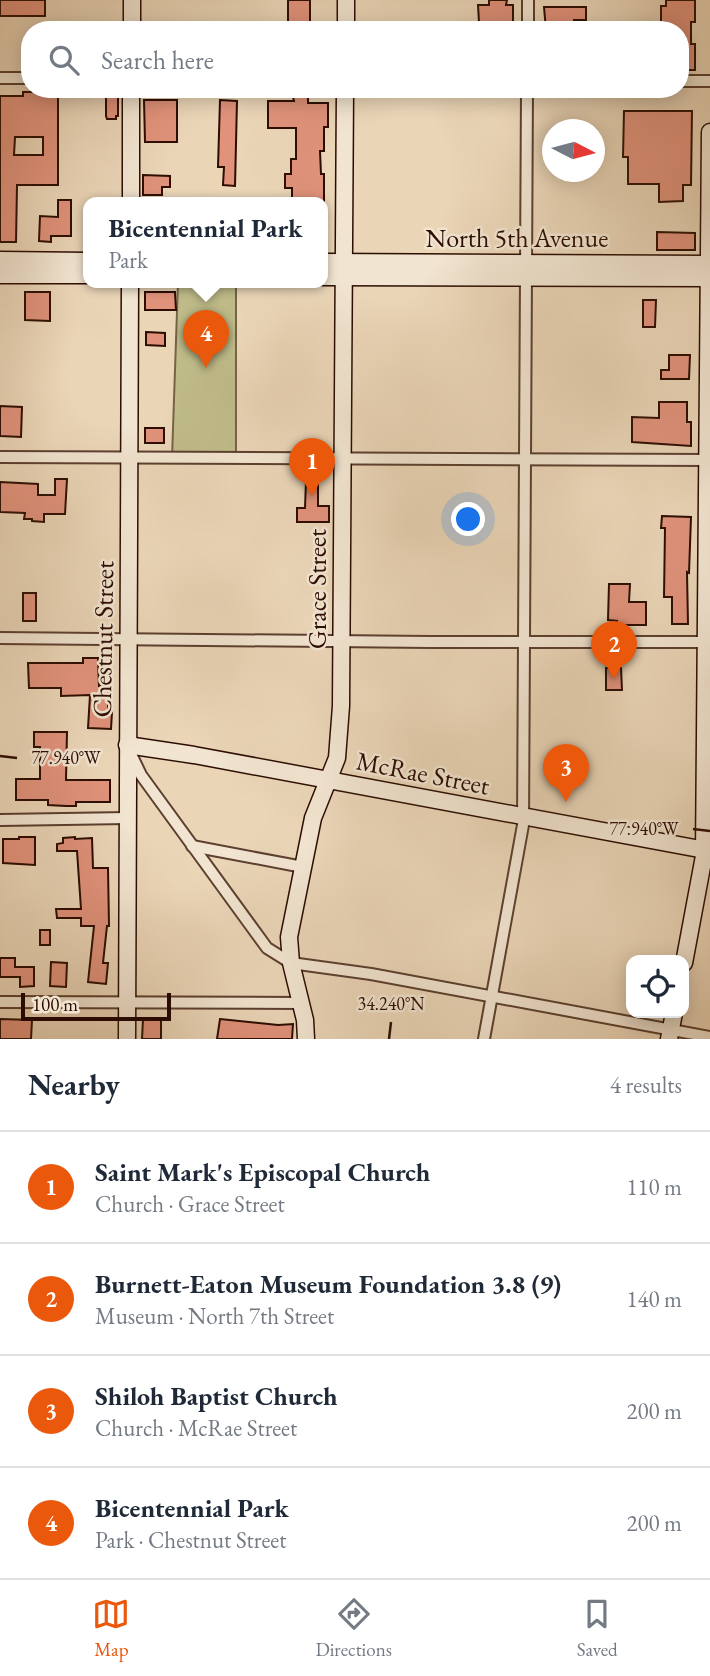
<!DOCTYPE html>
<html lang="en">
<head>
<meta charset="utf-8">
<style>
  :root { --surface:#fff; --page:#f6f6f7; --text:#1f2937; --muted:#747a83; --line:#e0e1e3; --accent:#ea580c }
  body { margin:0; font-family:"EB Garamond",serif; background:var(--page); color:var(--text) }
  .controls { position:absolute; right:21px; bottom:21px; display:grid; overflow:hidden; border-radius:14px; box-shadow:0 4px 18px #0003 }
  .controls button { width:63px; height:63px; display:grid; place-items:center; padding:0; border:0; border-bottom:2px solid var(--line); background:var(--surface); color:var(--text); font:35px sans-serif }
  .compass { position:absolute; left:542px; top:119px; width:63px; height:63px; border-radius:50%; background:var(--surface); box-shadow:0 4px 18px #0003; rotate:96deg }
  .scale { position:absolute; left:21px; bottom:18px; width:150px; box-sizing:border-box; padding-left:7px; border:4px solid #2d0d02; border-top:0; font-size:19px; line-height:24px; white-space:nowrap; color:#2d0d02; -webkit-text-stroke:5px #f1e4d0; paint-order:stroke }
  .you { position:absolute; left:469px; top:520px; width:24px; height:24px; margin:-18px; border:5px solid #fff; border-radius:50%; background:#1a73e8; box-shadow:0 0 0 10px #1a73e833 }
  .badge { display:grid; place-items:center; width:46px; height:46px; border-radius:50%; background:var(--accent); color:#fff; font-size:23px; font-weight:700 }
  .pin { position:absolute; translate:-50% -58px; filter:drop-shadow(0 2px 4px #0008) }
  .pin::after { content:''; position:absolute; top:37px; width:24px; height:21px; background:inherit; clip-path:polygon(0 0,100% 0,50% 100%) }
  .popup { position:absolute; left:83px; top:197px; width:245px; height:91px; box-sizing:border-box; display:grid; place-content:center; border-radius:14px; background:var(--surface); filter:drop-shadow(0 2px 5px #0005); font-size:23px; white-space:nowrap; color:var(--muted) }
  .popup b { font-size:26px; color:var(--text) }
  .popup::after { content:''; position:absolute; left:50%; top:100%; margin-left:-14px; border:14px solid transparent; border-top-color:var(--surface) }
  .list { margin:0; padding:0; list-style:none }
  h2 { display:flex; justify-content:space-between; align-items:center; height:91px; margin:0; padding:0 28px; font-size:30px }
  h2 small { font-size:23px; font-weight:400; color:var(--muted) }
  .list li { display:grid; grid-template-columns:46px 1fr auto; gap:21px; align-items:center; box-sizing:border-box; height:112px; padding:0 28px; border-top:2px solid var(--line) }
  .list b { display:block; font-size:26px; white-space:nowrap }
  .list p { margin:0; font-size:23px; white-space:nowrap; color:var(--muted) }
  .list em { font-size:23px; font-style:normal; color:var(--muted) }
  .icon { flex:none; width:38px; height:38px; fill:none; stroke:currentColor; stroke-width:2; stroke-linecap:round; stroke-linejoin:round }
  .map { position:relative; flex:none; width:710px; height:1039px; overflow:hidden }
  .search { position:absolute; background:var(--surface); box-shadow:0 4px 18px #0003; left:21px; right:21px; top:21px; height:77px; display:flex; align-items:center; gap:18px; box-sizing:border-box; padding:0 24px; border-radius:28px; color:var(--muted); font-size:26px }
  .sheet { height:539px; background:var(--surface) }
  nav { display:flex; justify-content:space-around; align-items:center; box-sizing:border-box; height:98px; border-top:2px solid var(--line); background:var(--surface); font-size:19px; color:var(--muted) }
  nav a { display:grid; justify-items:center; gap:4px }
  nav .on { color:var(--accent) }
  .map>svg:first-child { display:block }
  .green { fill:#bfbb89; stroke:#766446; stroke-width:2 }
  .building { fill:#e0927b; stroke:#2d0d02; stroke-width:2; fill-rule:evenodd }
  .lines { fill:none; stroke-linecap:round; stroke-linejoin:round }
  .street-casing { stroke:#5c3f2f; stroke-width:14 }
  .secondary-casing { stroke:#2d0d02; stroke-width:19 }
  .street { stroke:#f1e4d0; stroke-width:10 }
  .secondary { stroke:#f1e4d0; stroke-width:16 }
  .ticks { fill:none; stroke:#2d0d02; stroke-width:2.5 }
  .labels { text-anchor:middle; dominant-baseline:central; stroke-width:5; stroke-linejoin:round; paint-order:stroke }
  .street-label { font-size:26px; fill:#2d0d02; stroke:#f1e4d0 }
  .ticks-label { font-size:18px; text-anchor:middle; fill:#2d0d02; stroke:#f1e4d0; stroke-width:5; stroke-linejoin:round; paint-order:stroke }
</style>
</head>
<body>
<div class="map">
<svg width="710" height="1039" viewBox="0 0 710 1039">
  <rect width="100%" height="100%" fill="#ead5b7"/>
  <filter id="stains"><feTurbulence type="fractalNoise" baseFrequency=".00286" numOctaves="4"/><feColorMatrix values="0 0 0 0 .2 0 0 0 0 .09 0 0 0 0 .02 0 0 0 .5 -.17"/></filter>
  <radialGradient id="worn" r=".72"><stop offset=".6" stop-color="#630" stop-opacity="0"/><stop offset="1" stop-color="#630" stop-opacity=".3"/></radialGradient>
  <polygon class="green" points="178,282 236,282 236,457 172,458"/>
  <g class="building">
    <rect x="0" y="0" width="45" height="16"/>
    <rect x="288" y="0" width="22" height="25"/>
    <polygon points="489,0 507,0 506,5 513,5 513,22 479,22 478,5 489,5"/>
    <polygon points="666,0 695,0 695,22 691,22 691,44 695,44 695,70 680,70 680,30 666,30 666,22 661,22 661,6 666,6"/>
    <polygon points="544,7 586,7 586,20 574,20 573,30 546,30"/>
    <path d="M 23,92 L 58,92 L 58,185 L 17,185 L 16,242 L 0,242 L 0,96 L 23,96 ZM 15,137 L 43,137 L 43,155 L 14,155 Z"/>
    <polygon points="106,93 118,94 118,116 116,116 116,119 107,119 106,116"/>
    <polygon points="293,97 308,97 308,103 328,103 328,127 324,127 324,151 320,151 321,174 324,174 324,202 292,202 292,188 285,188 285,174 291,174 291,159 296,159 296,128 268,128 268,101 294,101"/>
    <polygon points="144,100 177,100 177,142 145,142"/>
    <polygon points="220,100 237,101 235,186 223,185 224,167 218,167"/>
    <polygon points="624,111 692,111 691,185 683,185 683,201 659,202 659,184 628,184 628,157 623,157"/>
    <polygon points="143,175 170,176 170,187 162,187 162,195 143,195"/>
    <polygon points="58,200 71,200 71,236 51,236 51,242 39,241 40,216 58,217"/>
    <polygon points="657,232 695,233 695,250 657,250"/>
    <polygon points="25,292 50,292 50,321 25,320"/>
    <polygon points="145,292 175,292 176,310 145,310"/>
    <polygon points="643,300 656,300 655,327 643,327"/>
    <polygon points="146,332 165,333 165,346 146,345"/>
    <polygon points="669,355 690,355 689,379 661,379 661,370 669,370"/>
    <polygon points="659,402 687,402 687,422 691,422 691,446 632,442 632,417 659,418"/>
    <polygon points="0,406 22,407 21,437 0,436"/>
    <rect x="145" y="428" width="19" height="15"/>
    <polygon points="55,479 67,479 65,514 44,514 44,522 32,521 32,519 24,519 25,513 0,512 0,482 38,484 38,495 55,495"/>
    <polygon points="306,481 318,482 318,506 329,506 329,522 297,522 297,508 305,508"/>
    <polygon points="662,516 691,517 689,573 687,572 688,624 672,624 672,597 664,597 665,528 661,528"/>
    <polygon points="609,584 630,584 629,602 646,602 646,625 617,625 617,621 608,620"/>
    <rect x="23" y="593" width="13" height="28"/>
    <polygon points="83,658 98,658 99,686 108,686 108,712 112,712 111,729 88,728 90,695 61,696 61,688 29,688 28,663 83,663"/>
    <polygon points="606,668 621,668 622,690 606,690"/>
    <polygon points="34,732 67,732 66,780 110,780 110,802 76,802 76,806 66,806 48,805 48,800 16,800 16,779 40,779 40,747 34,747"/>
    <polygon points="19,837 35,837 35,865 3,863 3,839 19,839"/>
    <polygon points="75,837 75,839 92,838 93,868 108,868 109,926 107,926 103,963 108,963 106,984 88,982 94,926 81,926 81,918 57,918 56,909 81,909 77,851 57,851 57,844 63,843 63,838"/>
    <rect x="40" y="930" width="10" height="15"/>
    <polygon points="0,958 15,958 15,967 34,967 34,986 20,987 20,977 0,977"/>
    <polygon points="51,962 67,963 66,987 50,986"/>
    <polygon points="0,1019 32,1020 31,1039 0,1039"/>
    <polygon points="143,1019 161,1019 161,1039 142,1039"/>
    <polygon points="220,1019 278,1025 293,1024 292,1039 217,1039"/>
  </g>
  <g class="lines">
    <g class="street-casing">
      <g id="street">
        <polyline points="528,30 528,0"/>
        <polyline points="0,78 30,78"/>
        <polyline points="680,81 710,81"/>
        <polyline points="0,457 710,460"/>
        <polyline points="0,638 431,642 710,642"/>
        <polyline points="130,752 141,775 267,948 291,963 371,974 710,1037"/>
        <polyline points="0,820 128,818"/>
        <polyline points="192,846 303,867"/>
        <polyline points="0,1002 301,1003"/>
        <polyline points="484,1039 523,825 527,89"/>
      </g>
    </g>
    <g class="secondary-casing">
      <g id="secondary">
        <polyline points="132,30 132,0"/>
        <polyline points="346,30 346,0"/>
        <polyline points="131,202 131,89"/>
        <polyline points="0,260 89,261"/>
        <polyline points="323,262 710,264"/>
        <polyline points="0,275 89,275"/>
        <polyline points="323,277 710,278"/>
        <polyline points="127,745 194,755 710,851"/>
        <polyline points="684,963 704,856 710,132"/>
        <polyline points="127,1039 130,282"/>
        <polyline points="306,1039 305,1020 291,963 289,937 313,818 337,758 341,706 345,89"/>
        <polyline points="669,1039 674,1013"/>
      </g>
    </g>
    <use href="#street" class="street"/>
    <use href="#secondary" class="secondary"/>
  </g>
  <path class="ticks" d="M 0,756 L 17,758M 693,829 L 710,831M 389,1039 L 391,1022"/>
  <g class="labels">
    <g class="street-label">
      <text x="517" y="238">North 5th Avenue</text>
      <text transform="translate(317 589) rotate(-90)">Grace Street</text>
      <text transform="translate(103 639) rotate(-89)">Chestnut Street</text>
      <text transform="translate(423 773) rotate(11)">McRae Street</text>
    </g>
  </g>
  <g class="ticks-label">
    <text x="66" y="764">77.940°W</text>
    <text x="644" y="835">77.940°W</text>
    <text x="391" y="1010">34.240°N</text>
  </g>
  <rect width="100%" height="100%" filter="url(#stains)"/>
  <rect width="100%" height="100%" fill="url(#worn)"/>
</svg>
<div class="controls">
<button><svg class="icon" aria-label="locate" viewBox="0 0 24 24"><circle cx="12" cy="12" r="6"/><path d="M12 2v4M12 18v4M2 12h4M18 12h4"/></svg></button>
</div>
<svg class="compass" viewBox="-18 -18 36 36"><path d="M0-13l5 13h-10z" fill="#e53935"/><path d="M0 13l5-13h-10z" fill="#747a83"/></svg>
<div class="scale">100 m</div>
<div class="you"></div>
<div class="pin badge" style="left:312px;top:496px">1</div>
<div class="pin badge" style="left:614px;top:679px">2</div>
<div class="pin badge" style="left:566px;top:802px">3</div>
<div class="pin badge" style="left:206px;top:368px">4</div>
<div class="popup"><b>Bicentennial Park</b>Park</div>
<div class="search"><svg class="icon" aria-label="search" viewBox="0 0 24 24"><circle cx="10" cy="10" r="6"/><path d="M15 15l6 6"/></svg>Search here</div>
</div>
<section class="sheet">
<h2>Nearby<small>4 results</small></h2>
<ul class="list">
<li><span class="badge">1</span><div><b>Saint Mark's Episcopal Church</b><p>Church · Grace Street</p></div><em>110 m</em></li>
<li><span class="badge">2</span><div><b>Burnett-Eaton Museum Foundation 3.8 (9)</b><p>Museum · North 7th Street</p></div><em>140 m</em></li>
<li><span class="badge">3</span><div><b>Shiloh Baptist Church</b><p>Church · McRae Street</p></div><em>200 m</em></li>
<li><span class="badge">4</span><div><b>Bicentennial Park</b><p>Park · Chestnut Street</p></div><em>200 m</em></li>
</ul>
</section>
<nav>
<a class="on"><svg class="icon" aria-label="map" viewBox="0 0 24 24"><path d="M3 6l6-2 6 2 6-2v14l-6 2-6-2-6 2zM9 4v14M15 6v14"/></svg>Map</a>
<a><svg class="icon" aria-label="directions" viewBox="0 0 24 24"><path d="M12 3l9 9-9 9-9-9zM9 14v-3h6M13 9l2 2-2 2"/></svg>Directions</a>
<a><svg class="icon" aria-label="saved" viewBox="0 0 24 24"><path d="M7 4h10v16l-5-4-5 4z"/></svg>Saved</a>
</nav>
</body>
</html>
